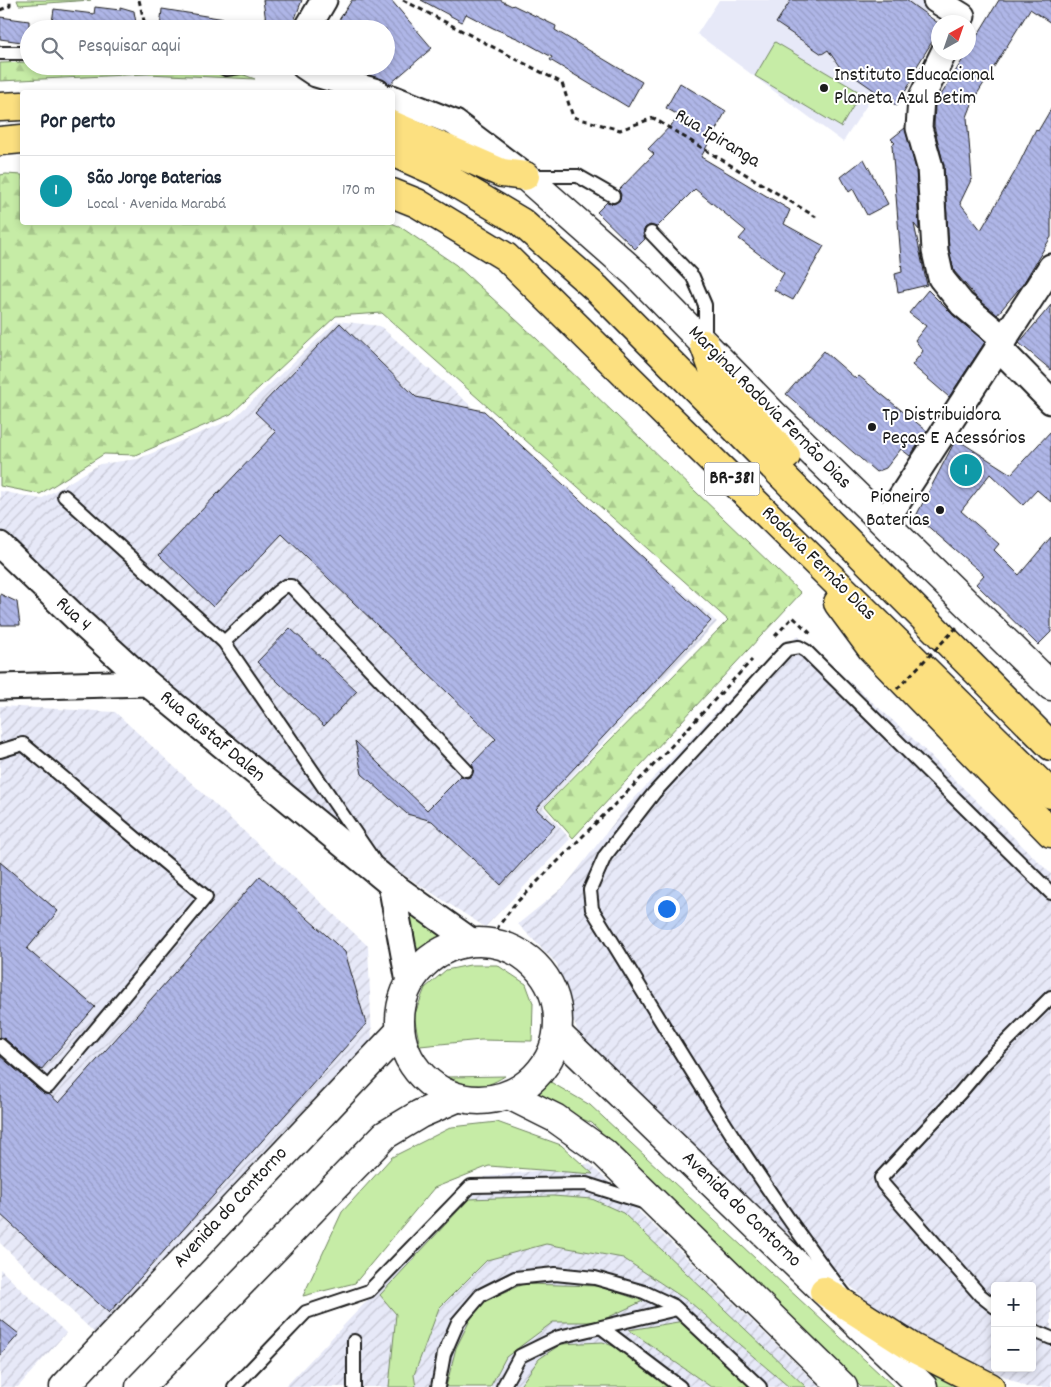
<!DOCTYPE html>
<html lang="pt">
<head>
<meta charset="utf-8">
<style>
  :root { --surface:#fff; --page:#f6f6f7; --text:#1f2937; --muted:#747a83; --line:#e0e1e3; --accent:#1c1c1c }
  body { margin:0; font-family:Dekko,sans-serif; background:var(--page); color:var(--text) }
  .controls { position:absolute; right:15px; bottom:15px; display:grid; overflow:hidden; border-radius:5px; box-shadow:0 2px 8px #0003 }
  .controls button { width:45px; height:45px; display:grid; place-items:center; padding:0; border:0; border-bottom:1px solid var(--line); background:var(--surface); color:var(--text); font:25px sans-serif }
  .compass { position:absolute; left:931px; top:15px; width:45px; height:45px; border-radius:50%; background:var(--surface); box-shadow:0 2px 8px #0003; rotate:40deg }
  .you { position:absolute; left:666px; top:908px; width:18px; height:18px; margin:-12px; border:4px solid #fff; border-radius:50%; background:#1a73e8; box-shadow:0 0 0 8px #1a73e833 }
  .badge { display:grid; place-items:center; width:32px; height:32px; border-radius:50%; background:var(--accent); color:#fff; font-size:16px; font-weight:700 }
  .pin { position:absolute; translate:-50% -50%; border:2px solid #fff; box-shadow:0 1px 5px #0006 }
  .list { margin:0; padding:0; list-style:none }
  h2 { display:flex; justify-content:space-between; align-items:center; height:65px; margin:0; padding:0 20px; font-size:21px }
  h2 small { font-size:16px; font-weight:400; color:var(--muted) }
  .list li { display:grid; grid-template-columns:32px 1fr auto; gap:15px; align-items:center; box-sizing:border-box; height:70px; padding:0 20px; border-top:1px solid var(--line) }
  .list b { display:block; font-size:19px; white-space:nowrap }
  .list p { margin:0; font-size:16px; white-space:nowrap; color:var(--muted) }
  .list em { font-size:16px; font-style:normal; color:var(--muted) }
  .icon { flex:none; width:28px; height:28px; fill:none; stroke:currentColor; stroke-width:2; stroke-linecap:round; stroke-linejoin:round }
  .map { position:relative; flex:none; width:1051px; height:1387px; overflow:hidden }
  .search { position:absolute; background:var(--surface); box-shadow:0 2px 8px #0003; left:20px; top:20px; width:375px; height:55px; display:flex; align-items:center; gap:12px; box-sizing:border-box; padding:0 18px; border-radius:28px; color:var(--muted); font-size:19px }
  .panel { position:absolute; background:var(--surface); box-shadow:0 2px 8px #0003; left:20px; top:90px; width:375px; height:135px; border-radius:5px }
  .map>svg:first-child { display:block }
  .built { fill:#e7e9f8 }
  .industrial { fill:url(#industrial-furrows); fill-rule:evenodd }
  .green { fill:#c6eca6; stroke:#718461 }
  .forest { fill:url(#forest-firs); stroke:#718461 }
  .building { fill:url(#building-back-hatch); stroke:#1c1c1c }
  .lines { fill:none; stroke-linecap:round; stroke-linejoin:round }
  .lane-casing { stroke:#1c1c1c; stroke-width:16 }
  .street-casing { stroke:#1c1c1c; stroke-width:29 }
  .secondary-casing { stroke:#1c1c1c; stroke-width:31 }
  .highway-casing { stroke:#1c1c1c; stroke-width:31 }
  .path { stroke:#1c1c1c; stroke-width:3; stroke-dasharray:5 4; stroke-linecap:butt }
  .lane { stroke:#fff; stroke-width:12 }
  .street { stroke:#fff; stroke-width:25 }
  .secondary { stroke:#fff; stroke-width:28 }
  .highway { stroke:#fce080; stroke-width:28 }
  .path-bridge { stroke:#1c1c1c; stroke-width:3; stroke-dasharray:5 4; stroke-linecap:butt }
  .poi-dot { fill:#1c1c1c; stroke:#fff; stroke-width:2 }
  .labels { text-anchor:middle; dominant-baseline:central; stroke-width:4; stroke-linejoin:round; paint-order:stroke }
  .shield { fill:#fff; stroke:#606060; stroke-width:1 }
  .shield-label { font-size:19px; font-weight:bold; fill:#1c1c1c }
  .poi-label { font-size:20px; fill:#1c1c1c; stroke:#fff; text-anchor:start }
  .street-label { font-size:20px; fill:#1c1c1c; stroke:#fff }
</style>
</head>
<body>
<div class="map">
<svg width="1051" height="1387" viewBox="0 0 1051 1387">
  <defs>
    <pattern id="industrial-furrows" width="10" height="10" patternUnits="userSpaceOnUse" patternTransform="scale(1.25)"><rect width="10" height="10" fill="#e7e9f8"/><path d="M-1 1l2-2M0 10L10 0M9 11l2-2" fill="none" stroke="#c6c7d4"/></pattern>
    <pattern id="forest-firs" width="22" height="20" patternUnits="userSpaceOnUse" patternTransform="scale(1.25)"><rect width="22" height="20" fill="#c6eca6"/><path d="M5 1l3.5 6h-7zM16 11l3.5 6h-7z" fill="#aaca8e"/></pattern>
    <pattern id="building-back-hatch" width="6" height="6" patternUnits="userSpaceOnUse" patternTransform="scale(1.25)"><rect width="6" height="6" fill="#afb6e7"/><path d="M-1 5l2 2M0 0l6 6M5-1l2 2" fill="none" stroke="#969cc6"/></pattern>
  </defs>
  <rect width="100%" height="100%" fill="#fff"/>
  <filter id="ink" filterUnits="userSpaceOnUse"><feTurbulence type="fractalNoise" baseFrequency=".02" numOctaves="2"/><feDisplacementMap in="SourceGraphic" scale="10" xChannelSelector="R" yChannelSelector="G"/><feConvolveMatrix kernelMatrix="1 2 1 2 8 2 1 2 1" color-interpolation-filters="sRGB"/></filter>
  <g filter="url(#ink)">
    <polygon class="built" points="719,0 925,0 932,4 843,142 697,34"/>
    <g class="industrial">
      <polygon points="337,321 380,326 717,622 543,807 570,839 485,927 342,835 0,538 0,491 41,499 100,464 138,459 233,419"/>
      <path d="M 798,636 L 908,734 L 1051,874 L 1051,1387 L 1026,1387 L 891,1320 L 733,1188 L 585,1050 L 571,1014 L 557,964 L 518,924 L 565,886 L 627,806 L 733,694 ZM 995,1286 L 1032,1286 L 1032,1368 L 995,1368 Z"/>
      <polygon points="0,706 115,712 368,946 372,1040 98,1336 0,1243"/>
      <polygon points="590,1164 820,1387 285,1387 485,1177"/>
      <polygon points="0,1269 66,1333 18,1387 0,1387"/>
    </g>
    <g class="green">
      <polygon points="775,42 861,93 841,127 755,76"/>
      <polygon points="402,908 448,934 417,964"/>
      <polygon points="470,965 497,965 526,984 533,1003 532,1041 481,1040 420,1046 414,1016 425,988 446,970"/>
      <path d="M 505,1076 C 481,1091 473,1088 448,1077 Z"/>
      <polygon points="547,1080 590,1105 894,1387 861,1387 592,1123 533,1099"/>
      <polygon points="497,1122 561,1145 593,1174 489,1166 434,1188 355,1283 303,1296 342,1212 392,1157 452,1127"/>
      <polygon points="553,1196 592,1199 623,1213 806,1387 789,1387 691,1303 623,1258 546,1244 487,1260 439,1308 414,1375 416,1387 389,1387 396,1314 380,1295 469,1199"/>
      <polygon points="523,1284 598,1286 643,1301 598,1322 553,1322 506,1357 490,1387 446,1387 456,1348 478,1304"/>
      <polygon points="684,1321 752,1387 711,1387 629,1330"/>
      <polygon points="603,1342 625,1351 674,1387 519,1387 539,1359 561,1344"/>
      <polygon points="909,1360 970,1387 936,1387"/>
    </g>
    <g class="forest">
      <polygon points="17,0 91,0 19,5"/>
      <polygon points="29,62 29,66 220,66 255,79 147,74 0,81 0,63"/>
      <polygon points="6,174 22,175 22,222 388,222 399,226 456,265 537,339 801,593 573,838 545,806 728,620 382,313 336,316 231,414 136,455 104,454 40,494 0,486 0,175"/>
    </g>
    <g class="building">
      <polygon points="263,0 302,0 291,29 267,29"/>
      <polygon points="352,0 391,0 432,48 390,84 369,75 362,66 386,66 386,29 333,29"/>
      <polygon points="421,0 500,0 512,6 513,5 556,26 555,30 642,82 628,107 550,60 552,57 519,39 493,28 466,14 462,22"/>
      <polygon points="791,0 906,0 938,23 938,32 914,71 916,73 897,106 839,66 828,50 822,54 776,23"/>
      <polygon points="999,0 1051,0 1051,23 1030,9 974,99 967,117 972,178 960,203 981,230 1016,170 1036,129 1038,131 1051,109 1051,237 1023,284 997,315 976,297 954,271 949,249 944,166 934,126 935,105"/>
      <polygon points="95,7 120,10 120,7 134,11 137,29 51,29 54,9 94,14"/>
      <polygon points="162,9 225,19 224,29 160,29"/>
      <polygon points="0,17 29,21 29,43 0,39"/>
      <polygon points="680,83 726,111 701,157 790,210 784,224 824,246 793,300 774,290 784,273 739,239 746,231 695,189 657,227 650,225 645,228 643,234 645,239 635,249 597,212 607,202 614,204 620,200 621,195 619,190 654,154 648,149 680,116 666,108"/>
      <polygon points="905,128 916,169 919,230 914,224 927,285 898,292 895,274 902,272 892,145 895,143 891,139"/>
      <polygon points="864,159 888,204 867,215 853,189 849,192 841,177"/>
      <polygon points="928,290 953,315 985,342 949,397 912,365 923,351 915,340 926,326 909,313"/>
      <polygon points="1051,305 1051,370 1019,343"/>
      <polygon points="340,323 416,397 484,411 711,621 536,809 555,826 501,885 432,821 407,814 362,774 355,741 427,810 461,776 467,778 472,776 474,769 472,764 496,739 282,534 213,607 159,555 276,432 255,412"/>
      <polygon points="824,351 856,379 859,376 927,431 910,456 901,449 886,468 876,472 786,394"/>
      <polygon points="1051,431 1051,502 1037,490 1023,505 990,474 961,511 999,544 994,550 1019,575 1051,537 1051,632 1038,645 976,584 984,575 916,516 956,439 1011,474"/>
      <polygon points="0,594 17,602 20,625 0,625"/>
      <polygon points="290,628 357,691 324,726 257,662"/>
      <polygon points="0,862 58,911 27,949 95,1007 41,1070 5,1039 0,1037"/>
      <polygon points="260,876 345,952 366,1024 109,1313 0,1214 0,1056 43,1093 50,1095 59,1103"/>
      <polygon points="0,1319 19,1334 0,1356"/>
    </g>
    <g class="lines">
      <g class="lane-casing">
        <g id="lane">
          <polyline points="0,53 29,53"/>
          <polyline points="220,66 226,69 247,66"/>
          <polyline points="531,176 578,176 613,196"/>
          <polyline points="651,233 693,277 705,305 705,341"/>
          <polyline points="64,496 224,642 373,859"/>
          <polyline points="224,642 276,593 285,586 291,586 466,770"/>
          <polyline points="0,751 23,744 206,897 48,1087 0,1045"/>
          <path d="M 845,1295 C 750,1174 673,1039 592,909 L 590,890 L 605,856 L 654,793 L 787,649 L 799,647 L 806,651 L 1051,893"/>
          <polyline points="995,1307 980,1295 883,1184 881,1178 960,1093 986,1062 1051,997"/>
          <polyline points="602,1328 680,1387"/>
          <polyline points="1032,1330 1051,1338"/>
          <polyline points="234,1387 306,1312 369,1291 471,1186 586,1184 646,1203"/>
          <polyline points="354,1387 354,1341"/>
          <polyline points="438,1387 444,1354 458,1322 481,1295 515,1278 555,1274 595,1278 644,1292 674,1306 760,1387"/>
          <polyline points="503,1387 520,1356 559,1337 677,1309"/>
        </g>
      </g>
      <g class="street-casing">
        <g id="street">
          <polyline points="936,0 962,16"/>
          <polyline points="307,29 324,0"/>
          <polyline points="944,52 921,99 919,128 930,167 935,251 941,278 962,304 1004,339"/>
          <polyline points="304,66 316,74 377,92"/>
          <polyline points="392,98 455,123 525,176"/>
          <polyline points="998,347 1051,401"/>
          <polyline points="884,523 1051,267"/>
          <polyline points="0,545 78,620 147,683"/>
          <polyline points="0,687 147,683 391,884"/>
          <polyline points="409,982 391,884 472,942"/>
        </g>
      </g>
      <g class="secondary-casing">
        <g id="secondary">
          <polyline points="525,176 636,274 774,415 1051,686"/>
          <circle cx="479" cy="1021" r="79"/>
          <polyline points="558,1034 923,1387"/>
          <polyline points="509,1095 555,1118 604,1153 843,1387"/>
          <polyline points="64,1387 400,1031"/>
          <polyline points="140,1387 385,1135 420,1114 457,1098"/>
        </g>
      </g>
      <g class="highway-casing">
        <g id="highway">
          <polyline points="0,107 22,106"/>
          <polyline points="392,125 502,173 525,176"/>
          <polyline points="0,141 22,139"/>
          <polyline points="392,152 435,171 521,222 597,289 1051,746"/>
          <polyline points="392,193 417,203 506,257 1051,794"/>
          <polyline points="704,344 715,374 786,456"/>
          <polyline points="838,603 872,649 1051,833"/>
          <polyline points="824,1291 913,1348 990,1387"/>
        </g>
      </g>
      <g class="path">
        <polyline points="139,0 146,29"/>
        <polyline points="403,0 562,83 573,117 620,130 653,118 816,217"/>
        <polyline points="0,10 10,6 10,0"/>
        <polyline points="775,636 793,617 811,634"/>
        <polyline points="495,939 498,927 514,905 647,772 752,660"/>
      </g>
      <use href="#lane" class="lane"/>
      <use href="#street" class="street"/>
      <use href="#secondary" class="secondary"/>
      <use href="#highway" class="highway"/>
      <polyline class="path-bridge" points="897,689 959,625"/>
    </g>
  </g>
  <g class="poi-dot">
    <circle cx="824" cy="88" r="5"/>
    <circle cx="872" cy="427" r="5"/>
    <circle cx="940" cy="510" r="5"/>
  </g>
  <g class="labels">
    <rect class="shield" x="704.5" y="462.5" width="55" height="33" rx="4"/>
    <g class="shield-label">
      <text x="732" y="479">BR-381</text>
    </g>
    <g class="poi-label">
      <text x="834" y="76">Instituto Educacional<tspan x="834" dy="23">Planeta Azul Betim</tspan></text>
      <text x="882" y="416">Tp Distribuidora<tspan x="882" dy="23">Peças E Acessórios</tspan></text>
      <text x="930" y="498" text-anchor="end">Pioneiro<tspan x="930" dy="23">Baterias</tspan></text>
    </g>
    <g class="street-label">
      <text transform="translate(717 139) rotate(31)">Rua Ipiranga</text>
      <text transform="translate(769 408) rotate(45)">Marginal Rodovia Fernão Dias</text>
      <text transform="translate(818 564) rotate(45)">Rodovia Fernão Dias</text>
      <text transform="translate(73 615) rotate(43)">Rua 4</text>
      <text transform="translate(212 737) rotate(40)">Rua Gustaf Dalen</text>
      <text transform="translate(231 1208) rotate(-47)">Avenida do Contorno</text>
      <text transform="translate(741 1210) rotate(44)">Avenida do Contorno</text>
    </g>
  </g>
</svg>
<div class="controls">
<button>+</button>
<button>−</button>
</div>
<svg class="compass" viewBox="-18 -18 36 36"><path d="M0-13l5 13h-10z" fill="#e53935"/><path d="M0 13l5-13h-10z" fill="#747a83"/></svg>
<div class="you"></div>
<div class="pin badge" style="left:966px;top:470px;background:#0f9aa8">1</div>
<div class="search"><svg class="icon" aria-label="search" viewBox="0 0 24 24"><circle cx="10" cy="10" r="6"/><path d="M15 15l6 6"/></svg>Pesquisar aqui</div>
<section class="panel">
<h2>Por perto<small></small></h2>
<ul class="list">
<li><span class="badge" style="background:#0f9aa8">1</span><div><b>São Jorge Baterias</b><p>Local · Avenida Marabá</p></div><em>170 m</em></li>
</ul>
</section>
</div>
</body>
</html>
